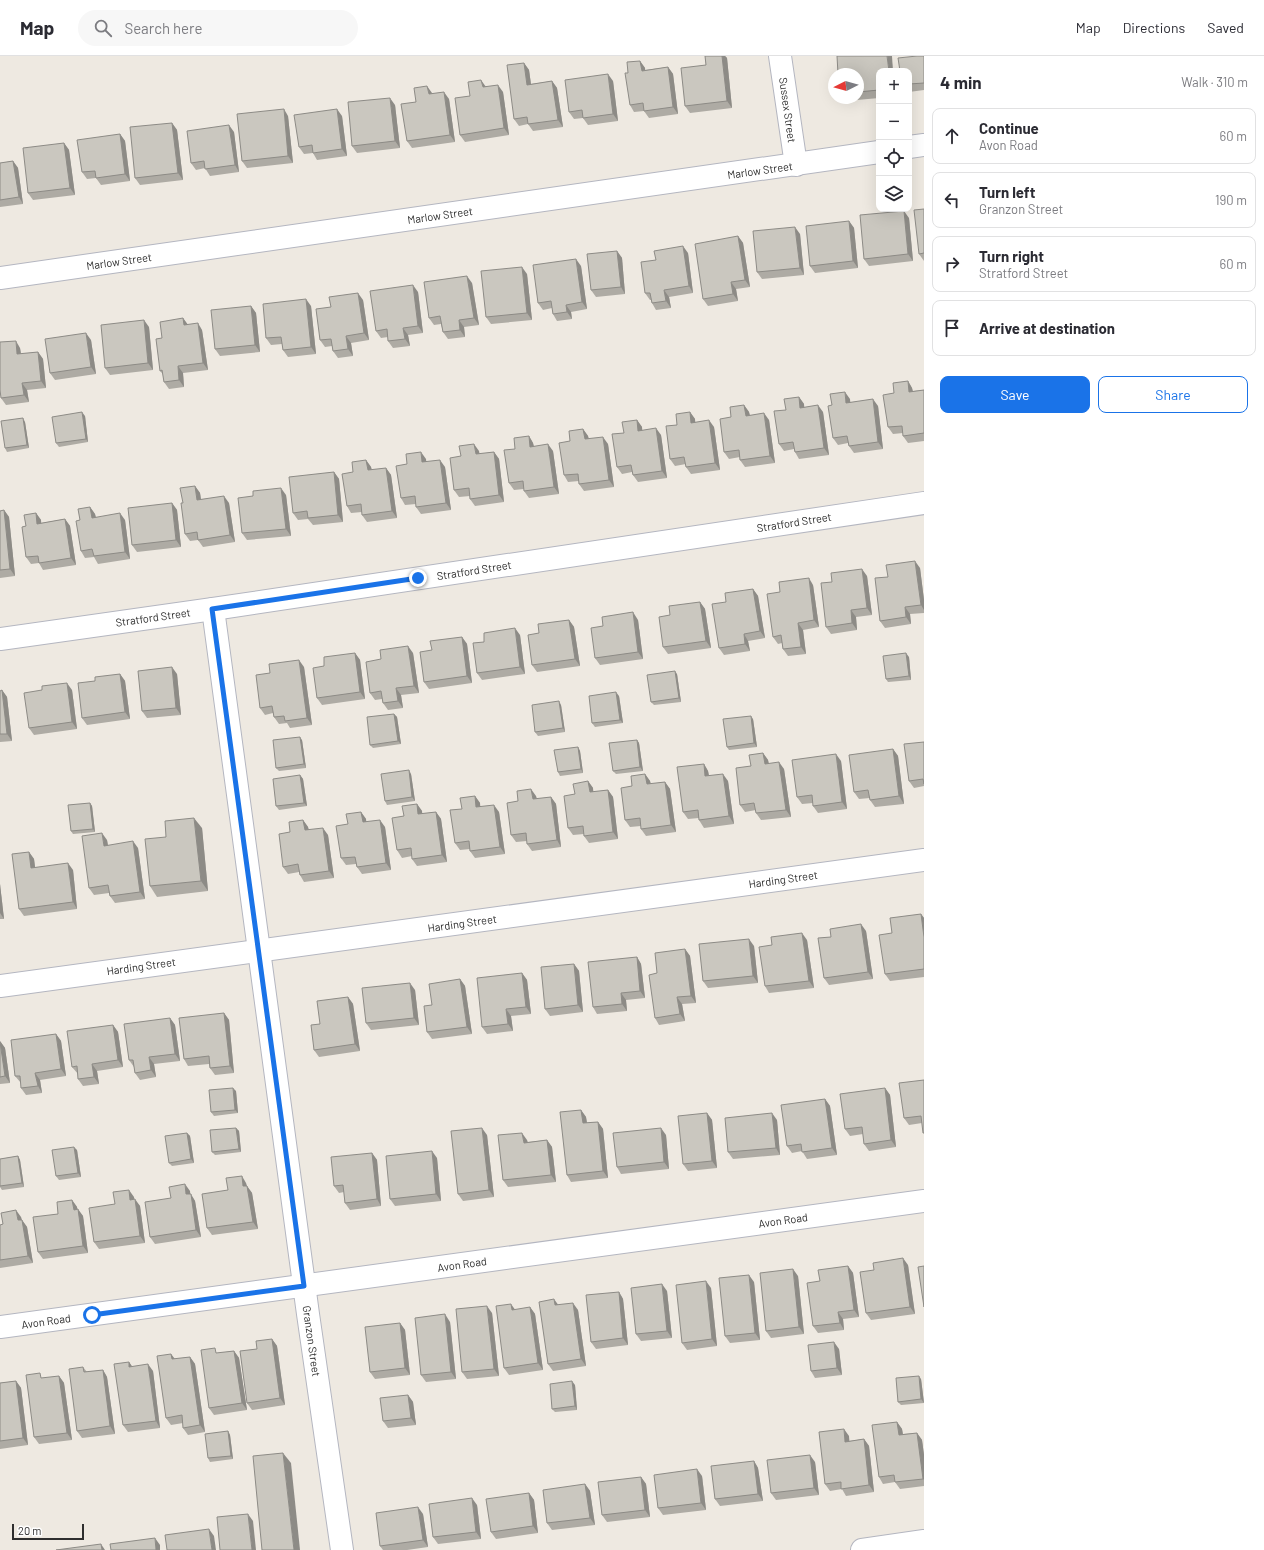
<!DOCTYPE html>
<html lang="en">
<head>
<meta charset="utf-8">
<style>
  :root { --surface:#fff; --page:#f7f7f7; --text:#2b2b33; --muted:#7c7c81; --line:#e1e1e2; --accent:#1a73e8 }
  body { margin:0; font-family:Barlow,sans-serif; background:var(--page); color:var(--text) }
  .controls { position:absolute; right:12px; top:12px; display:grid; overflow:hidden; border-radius:8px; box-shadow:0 4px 16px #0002 }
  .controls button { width:36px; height:36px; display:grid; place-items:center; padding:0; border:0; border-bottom:1px solid var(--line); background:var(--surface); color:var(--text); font:20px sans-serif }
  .compass { position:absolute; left:828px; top:12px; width:36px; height:36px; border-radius:50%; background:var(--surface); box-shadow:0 4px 16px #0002; rotate:264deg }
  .scale { position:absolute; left:12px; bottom:10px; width:72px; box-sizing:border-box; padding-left:4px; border:2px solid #2e2e2e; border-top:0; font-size:11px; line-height:14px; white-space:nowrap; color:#2e2e2e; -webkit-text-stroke:3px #fff; paint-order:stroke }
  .stop { position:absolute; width:12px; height:12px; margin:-9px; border:3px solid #1a73e8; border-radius:50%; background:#fff }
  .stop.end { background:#1a73e8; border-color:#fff; box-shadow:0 1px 4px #0008 }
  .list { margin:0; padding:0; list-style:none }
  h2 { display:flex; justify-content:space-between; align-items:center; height:52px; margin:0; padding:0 16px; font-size:17px }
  h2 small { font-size:13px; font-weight:400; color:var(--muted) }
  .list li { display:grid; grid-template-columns:26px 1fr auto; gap:12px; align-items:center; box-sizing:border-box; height:56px; margin:0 8px 8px; padding:0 8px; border:1px solid var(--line); border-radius:8px }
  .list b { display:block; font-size:15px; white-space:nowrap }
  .list p { margin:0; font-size:13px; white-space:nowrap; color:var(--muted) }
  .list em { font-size:13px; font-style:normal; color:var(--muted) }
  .actions { display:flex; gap:8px; padding:12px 16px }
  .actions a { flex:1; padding:9px 0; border:1px solid var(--accent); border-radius:8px; text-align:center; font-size:14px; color:var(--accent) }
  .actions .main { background:var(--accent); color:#fff }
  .icon { flex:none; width:22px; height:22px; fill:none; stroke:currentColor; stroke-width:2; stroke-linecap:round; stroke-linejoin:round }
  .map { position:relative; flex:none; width:924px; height:1494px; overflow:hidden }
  header { display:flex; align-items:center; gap:24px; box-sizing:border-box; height:56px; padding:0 20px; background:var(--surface); border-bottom:1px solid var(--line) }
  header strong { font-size:19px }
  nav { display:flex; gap:22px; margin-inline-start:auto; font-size:14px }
  .search { width:280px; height:36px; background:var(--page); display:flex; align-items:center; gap:10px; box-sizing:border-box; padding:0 14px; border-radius:22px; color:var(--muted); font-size:15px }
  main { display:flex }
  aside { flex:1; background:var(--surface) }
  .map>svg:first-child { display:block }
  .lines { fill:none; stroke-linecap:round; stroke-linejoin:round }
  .minor-casing { stroke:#b4b6c0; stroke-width:24 }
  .minor { stroke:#fff; stroke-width:22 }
  .wall { fill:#aeaba4 }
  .shaded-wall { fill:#8d8b86 }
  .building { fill:#cac7bf; stroke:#8d8b86 }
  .route { stroke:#1a73e8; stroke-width:5 }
  .labels { text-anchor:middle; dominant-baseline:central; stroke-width:3; stroke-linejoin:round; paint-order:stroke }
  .street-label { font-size:11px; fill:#2e2e2e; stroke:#fff }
</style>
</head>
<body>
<header>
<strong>Map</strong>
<div class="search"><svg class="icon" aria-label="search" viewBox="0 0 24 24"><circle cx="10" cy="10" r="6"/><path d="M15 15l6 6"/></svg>Search here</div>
<nav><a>Map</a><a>Directions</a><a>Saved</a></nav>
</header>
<main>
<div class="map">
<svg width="924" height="1494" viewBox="0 0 924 1494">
  <rect width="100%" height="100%" fill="#eee9e1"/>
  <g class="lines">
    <g class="minor-casing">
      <g id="minor">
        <polyline points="780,0 796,109"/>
        <polyline points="909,91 924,89"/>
        <polyline points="0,222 879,96"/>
        <polyline points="213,553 308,1258 342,1494"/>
        <polyline points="0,583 213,553 924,447"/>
        <polyline points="0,930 924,804"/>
        <polyline points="0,1271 924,1145"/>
        <polyline points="862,1494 924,1485"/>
      </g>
    </g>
    <use href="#minor" class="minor"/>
  </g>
  <g class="wall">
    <polygon points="705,0 725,0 727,2 732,52 690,57 685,50 706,9"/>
    <polygon points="924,0 924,34 909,36 909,15"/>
    <polygon points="640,5 645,12 645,14 668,11 673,18 678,58 649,62 644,55 634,56 630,49 628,17"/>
    <polygon points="524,7 529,14 531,28 552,25 557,32 563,71 533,75 528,68 519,70 514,63"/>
    <polygon points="879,15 879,42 846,45 843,42 858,42 858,18"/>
    <polygon points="613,25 618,65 588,69 583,62 574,63 569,56"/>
    <polygon points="486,31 503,36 509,79 465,86 460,79 470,40"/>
    <polygon points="432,37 449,43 455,86 412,92 407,85 416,46"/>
    <polygon points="395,49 400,92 357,97 352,90"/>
    <polygon points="288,60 293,107 247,112 242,105"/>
    <polygon points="342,60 347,100 317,104 313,97 304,98 299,91"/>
    <polygon points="172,67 177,74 183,124 140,129 135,122"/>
    <polygon points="234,76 239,116 210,120 205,112 196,114 191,107"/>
    <polygon points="120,78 125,85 130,125 101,129 96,122 87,123 82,116"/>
    <polygon points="64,87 69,94 75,139 33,144 28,137"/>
    <polygon points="13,105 18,112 23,148 0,151 0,107"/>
    <polygon points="924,153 924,205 919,198"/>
    <polygon points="909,162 913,205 869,210 864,203"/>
    <polygon points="849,165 854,172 858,212 815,217 810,210"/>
    <polygon points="800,178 804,219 762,223 757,216"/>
    <polygon points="738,180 743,187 750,231 736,233 738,245 708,250 703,243"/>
    <polygon points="617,195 622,202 625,238 596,241 591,234"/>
    <polygon points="688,197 693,237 669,241 671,252 656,254 652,247 651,244 650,244 645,237 656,204"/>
    <polygon points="581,210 587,253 571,256 572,263 557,265 553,258 552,252 543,254 538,247"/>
    <polygon points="527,218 532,264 491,268 486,261"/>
    <polygon points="472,227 479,269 464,271 465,281 448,283 443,276 441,268 434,269 429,262"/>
    <polygon points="418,236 423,277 408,279 410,290 393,292 388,285 388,281 381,282 376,275"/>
    <polygon points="363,244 369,284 351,287 353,300 338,302 333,295 332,290 325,291 320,284 331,251"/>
    <polygon points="251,250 256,257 260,296 220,300 215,293"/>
    <polygon points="311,250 316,298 288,301 283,294 282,288 271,289 266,282"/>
    <polygon points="183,262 188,269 202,274 208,314 183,317 184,331 169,333 164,326 163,318 160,315 162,282"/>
    <polygon points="149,271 153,314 110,319 105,312"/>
    <polygon points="91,284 96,318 55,324 50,317"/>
    <polygon points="20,292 21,298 38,296 43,303 46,332 27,334 29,346 6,349 1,342"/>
    <polygon points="908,325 912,332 913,335 924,334 924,385 908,387 903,380 903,377 893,378 888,371 894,337"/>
    <polygon points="799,341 804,348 804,351 823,356 829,399 799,403 795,396 794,393 784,395 779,388 786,354"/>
    <polygon points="850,343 850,346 878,350 883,393 854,397 849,390 848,387 838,389 833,382 832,349"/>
    <polygon points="744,349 749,356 750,359 769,364 775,407 745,411 740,404 740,401 729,403 724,396 731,361"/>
    <polygon points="690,356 695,363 695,366 714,371 720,414 691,418 686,411 686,408 675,410 670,403 677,369"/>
    <polygon points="85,360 88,386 59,391 56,387"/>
    <polygon points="637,364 642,371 642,374 661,379 667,422 638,426 633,419 632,416 622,418 617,411 624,377"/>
    <polygon points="25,366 29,392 7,396 5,392"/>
    <polygon points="583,373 588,380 589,383 608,388 614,431 584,435 579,428 579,425 568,426 564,419 570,385"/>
    <polygon points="529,380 533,387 534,390 553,395 559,438 529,442 524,435 524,433 514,434 509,427 515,393"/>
    <polygon points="479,395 479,398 494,396 499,403 504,446 475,450 470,443 470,440 459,441 454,434 461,400"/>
    <polygon points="426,403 426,406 445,411 451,454 421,458 416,451 416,448 405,449 401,442 407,408"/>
    <polygon points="366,404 371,411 372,414 386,412 391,419 397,462 367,466 362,459 362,456 351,457 347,450 353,416"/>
    <polygon points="334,416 339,423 343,466 313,469 308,463 298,464 293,457"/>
    <polygon points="195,430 200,437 201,443 229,447 235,486 203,491 198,484 190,485 185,478 183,447"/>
    <polygon points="286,439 291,480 247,484 242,477"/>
    <polygon points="172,447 177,454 181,491 137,496 132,489"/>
    <polygon points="90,451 95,458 96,461 125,464 130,503 98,508 94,501 85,502 81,495 80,464"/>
    <polygon points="4,454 9,461 15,520 0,522 0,455"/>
    <polygon points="36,457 41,464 41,467 65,463 70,470 76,509 43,514 39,507 31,508 26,501 26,470"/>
    <polygon points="920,512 924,544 924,557 910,558 911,568 885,572 880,565 888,521"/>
    <polygon points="867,520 872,559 856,561 857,574 831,578 826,571 832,526"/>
    <polygon points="813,529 819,571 803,574 806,598 788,600 783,593 782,587 778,588 773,581 780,536"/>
    <polygon points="753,533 758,540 765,582 748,585 750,595 724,599 719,592 726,546"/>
    <polygon points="700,546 705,553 711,592 668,598 663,591 670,559"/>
    <polygon points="569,564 574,571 580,610 537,616 532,609 539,577"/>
    <polygon points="638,564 643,603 600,609 595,602 603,570"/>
    <polygon points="520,579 525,618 482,624 477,617 484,586"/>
    <polygon points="462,581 467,588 472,627 429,633 424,626 432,594"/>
    <polygon points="355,597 360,604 365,643 322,649 317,642 324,610"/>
    <polygon points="413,597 419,637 401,639 403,652 388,654 383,647 382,643 375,644 370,637 381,603"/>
    <polygon points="909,601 911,624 888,626 886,623"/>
    <polygon points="304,611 312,669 290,672 287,667 279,668 274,661 273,657 265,659 260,652 270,617"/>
    <polygon points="120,618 125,625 130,663 87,669 82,662 95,625"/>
    <polygon points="177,618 181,659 147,662 142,655"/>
    <polygon points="677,618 681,646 654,649 651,646"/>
    <polygon points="2,634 7,641 12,685 0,686 0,635"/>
    <polygon points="42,634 72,634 77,673 34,679 29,672"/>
    <polygon points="619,640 623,667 595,671 592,667"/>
    <polygon points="561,649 565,676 538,680 535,676"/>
    <polygon points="394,658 397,661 401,688 373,692 370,689"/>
    <polygon points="753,663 757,691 729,694 727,691"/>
    <polygon points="302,684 306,712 279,715 276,712"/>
    <polygon points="637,684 639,687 643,715 616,718 613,715"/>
    <polygon points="924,686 924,730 914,732 909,725"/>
    <polygon points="578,691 580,695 583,717 560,720 558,716"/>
    <polygon points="893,693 898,700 904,748 875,751 870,744 870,742 859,743 854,736"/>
    <polygon points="763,697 768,704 769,708 784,713 791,761 761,764 756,757 756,754 745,756 740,749 751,710"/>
    <polygon points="841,705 847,753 818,757 813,750 813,747 802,748 797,741"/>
    <polygon points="704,708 708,715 709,719 728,725 734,768 704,772 699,764 699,762 688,763 683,756"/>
    <polygon points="411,718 415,745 387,749 385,745"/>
    <polygon points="645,718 650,725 651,728 665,726 670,733 676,776 646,780 641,773 641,770 630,771 625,764 632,730"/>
    <polygon points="300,719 303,723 307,750 279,754 276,750"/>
    <polygon points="588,725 593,732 593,736 608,734 613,741 618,783 589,787 584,780 584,778 573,779 568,772 575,738"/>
    <polygon points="475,740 480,747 480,751 499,756 505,798 475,802 470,795 470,793 460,794 455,787 462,753"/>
    <polygon points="536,740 537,743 551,741 556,748 561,791 532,795 527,788 527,785 516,786 511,779 518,745"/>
    <polygon points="90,747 92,750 95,776 73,778 71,775"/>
    <polygon points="417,748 422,755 422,758 436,756 441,763 447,806 417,810 412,803 412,800 402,802 397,794 404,760"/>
    <polygon points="361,756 366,763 366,766 385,771 391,814 362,818 357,811 356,808 346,809 341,802 348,768"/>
    <polygon points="303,764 308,771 309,774 328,779 334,822 304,826 300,819 299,816 288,818 283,811 290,776"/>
    <polygon points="202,772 208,835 157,841 150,830 166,781"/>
    <polygon points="107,784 108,789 138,792 145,843 115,847 110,840 109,837 94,839 89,832"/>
    <polygon points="29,796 34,803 35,811 73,814 77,853 24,860 19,853"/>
    <polygon points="0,828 4,863 0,863"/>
    <polygon points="921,858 924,862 924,921 890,925 885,918 892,877"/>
    <polygon points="866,875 873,923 829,929 824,922 831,881"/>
    <polygon points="807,884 814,932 769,937 765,930 772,889"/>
    <polygon points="754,890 758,927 708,932 703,925"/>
    <polygon points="685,893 690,900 696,947 682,948 685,965 659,969 655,962 657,917"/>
    <polygon points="637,901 641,908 645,942 626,944 627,955 597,958 593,951"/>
    <polygon points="574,908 579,915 583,956 550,960 545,953"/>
    <polygon points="522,917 527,924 531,958 511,960 513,975 487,978 482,971"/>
    <polygon points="460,923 465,930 472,978 432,983 427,976 432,949"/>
    <polygon points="415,934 419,969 371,974 366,967"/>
    <polygon points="348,941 353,948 360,995 319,1001 314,994 320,968"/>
    <polygon points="224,957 229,964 234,1017 215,1019 210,1012 209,1008 188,1010 184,1003"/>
    <polygon points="170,962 175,969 180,1005 154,1008 156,1021 140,1024 135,1017 134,1011 129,1004"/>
    <polygon points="113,969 118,976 123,1011 97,1015 99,1028 83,1030 78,1023 78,1018 72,1011"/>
    <polygon points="56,978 61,985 66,1020 40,1024 42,1037 26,1039 21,1032 21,1027 15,1020"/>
    <polygon points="0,985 5,992 10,1027 0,1028"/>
    <polygon points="924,1024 924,1078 922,1067 909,1069 904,1062"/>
    <polygon points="885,1032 890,1039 896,1091 869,1095 864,1088 863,1078 850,1080 845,1073"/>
    <polygon points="236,1035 238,1057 214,1060 211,1056"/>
    <polygon points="825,1043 830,1050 837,1099 807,1103 802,1095 792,1097 787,1090"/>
    <polygon points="581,1054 586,1061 587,1067 598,1066 603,1073 608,1122 571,1126 567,1119"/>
    <polygon points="707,1057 712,1064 717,1112 688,1115 683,1108"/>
    <polygon points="777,1064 780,1099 733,1103 728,1096"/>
    <polygon points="236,1072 239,1075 241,1096 215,1099 212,1096"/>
    <polygon points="187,1077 190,1080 194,1107 172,1110 169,1107"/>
    <polygon points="487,1079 494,1141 463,1145 458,1138"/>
    <polygon points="666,1079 669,1113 621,1118 617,1111"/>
    <polygon points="527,1084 528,1086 547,1084 552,1091 556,1126 508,1131 503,1124"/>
    <polygon points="77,1094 81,1121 59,1124 56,1120"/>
    <polygon points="372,1097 377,1104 381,1150 350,1154 345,1147 344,1136 339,1137 334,1130"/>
    <polygon points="18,1100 20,1104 24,1131 2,1134 0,1131 0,1103"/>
    <polygon points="437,1102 441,1145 395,1150 390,1143"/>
    <polygon points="246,1127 247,1130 252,1137 258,1173 212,1179 207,1172 228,1134"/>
    <polygon points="190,1135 190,1138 195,1145 201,1181 155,1188 150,1181 171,1142"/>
    <polygon points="134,1141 134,1144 140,1150 145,1187 99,1193 94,1186 115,1148"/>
    <polygon points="72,1144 77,1151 77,1153 83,1160 88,1197 43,1203 38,1196 58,1158"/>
    <polygon points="21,1161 22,1164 27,1171 33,1207 0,1212 0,1169 3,1168"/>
    <polygon points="908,1209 915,1258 871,1264 866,1257"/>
    <polygon points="848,1210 853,1217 859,1261 843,1263 844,1274 818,1277 813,1270 820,1225"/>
    <polygon points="798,1220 804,1278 771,1282 766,1275"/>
    <polygon points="754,1226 760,1284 730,1287 725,1280"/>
    <polygon points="711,1232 717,1290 687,1294 682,1287"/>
    <polygon points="667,1235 672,1282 641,1285 636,1278"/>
    <polygon points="619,1236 623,1243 628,1289 596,1293 591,1286"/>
    <polygon points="558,1249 578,1254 586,1310 553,1315 548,1308"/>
    <polygon points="530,1251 535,1258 543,1314 509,1319 504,1312"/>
    <polygon points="492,1257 499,1320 467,1323 462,1316"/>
    <polygon points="450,1266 456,1323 426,1326 421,1319"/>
    <polygon points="400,1267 405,1274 410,1319 375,1323 370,1316"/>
    <polygon points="272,1283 277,1290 285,1349 252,1354 247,1347 257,1293"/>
    <polygon points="839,1293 842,1319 815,1322 811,1315"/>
    <polygon points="234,1295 239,1302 247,1354 214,1359 209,1352 218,1297"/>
    <polygon points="171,1298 175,1303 190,1301 195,1308 205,1376 188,1379 183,1372 183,1367 171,1369 166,1362"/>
    <polygon points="129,1306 132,1311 153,1315 160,1372 128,1376 123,1369"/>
    <polygon points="83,1311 87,1316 103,1314 107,1321 115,1378 82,1382 77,1375"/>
    <polygon points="59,1320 64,1327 72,1384 39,1388 34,1381"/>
    <polygon points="921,1323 924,1347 901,1349 898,1346"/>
    <polygon points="16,1325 21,1332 28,1389 0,1393 0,1327"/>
    <polygon points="575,1329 577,1354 555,1356 552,1353"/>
    <polygon points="408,1339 413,1346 416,1369 388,1372 383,1365"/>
    <polygon points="897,1366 902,1373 903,1378 917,1377 922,1384 924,1399 924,1430 900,1433 895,1426 883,1428 879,1421"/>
    <polygon points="228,1375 230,1379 233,1403 210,1406 208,1402"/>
    <polygon points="849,1380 849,1385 864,1383 869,1390 874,1436 846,1440 842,1433 830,1435 825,1428"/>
    <polygon points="754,1405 758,1412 763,1445 720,1450 715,1443"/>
    <polygon points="815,1406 819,1439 776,1444 771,1437"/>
    <polygon points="702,1420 706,1454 663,1459 658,1452"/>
    <polygon points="641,1421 646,1428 650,1461 607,1466 602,1459"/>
    <polygon points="585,1428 590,1435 595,1469 552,1474 547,1467"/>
    <polygon points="529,1437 534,1444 538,1477 496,1483 491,1476"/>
    <polygon points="477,1449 481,1483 438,1488 433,1481"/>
    <polygon points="423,1458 428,1491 407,1494 383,1494 380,1490"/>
  </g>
  <g class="shaded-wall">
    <polygon points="722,0 725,0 727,2 732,52 727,45"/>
    <polygon points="887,0 892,0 893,15 889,15"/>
    <polygon points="640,5 645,12 646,22 642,15"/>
    <polygon points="524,7 529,14 532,36 527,29"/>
    <polygon points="668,11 673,18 678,58 673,51"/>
    <polygon points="608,18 613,25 618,65 613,58"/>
    <polygon points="481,24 486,31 488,38 483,31"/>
    <polygon points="552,25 557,32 563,71 558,64"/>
    <polygon points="498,29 503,36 509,79 504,72"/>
    <polygon points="427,30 432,37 433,45 429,38"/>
    <polygon points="444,36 449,43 455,86 450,79"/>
    <polygon points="390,42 395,49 400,92 395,85"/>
    <polygon points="284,53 288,60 293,107 288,100"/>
    <polygon points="337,53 342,60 347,100 342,93"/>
    <polygon points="172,67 177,74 183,124 178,117"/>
    <polygon points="229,69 234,76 239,116 235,109"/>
    <polygon points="120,78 125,85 130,125 125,118"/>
    <polygon points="64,87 69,94 75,139 70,132"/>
    <polygon points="13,105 18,112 23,148 19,141"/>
    <polygon points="904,155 909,162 913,205 908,198"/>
    <polygon points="849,165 854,172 858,212 853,205"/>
    <polygon points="795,171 800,178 804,219 800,212"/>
    <polygon points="738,180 743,187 750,231 745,224"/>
    <polygon points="683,190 688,197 693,237 689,230"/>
    <polygon points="617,195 622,202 625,238 621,231"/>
    <polygon points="576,203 581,210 587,253 582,246"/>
    <polygon points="522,211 527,218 532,264 527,257"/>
    <polygon points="467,220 472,227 479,269 474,262"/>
    <polygon points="731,226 736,233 738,245 733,238"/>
    <polygon points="413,229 418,236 423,277 418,270"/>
    <polygon points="664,234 669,241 671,252 666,245"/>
    <polygon points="358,237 363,244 369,284 364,277"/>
    <polygon points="306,243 311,250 316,298 311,291"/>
    <polygon points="566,249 571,256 572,263 567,256"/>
    <polygon points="251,250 256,257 260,296 255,289"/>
    <polygon points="183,262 188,269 184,269"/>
    <polygon points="144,264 149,271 153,314 148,307"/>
    <polygon points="459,264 464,271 465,281 460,274"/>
    <polygon points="198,267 202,274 208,314 203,307"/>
    <polygon points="403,272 408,279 410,290 405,283"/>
    <polygon points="86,277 91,284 96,318 91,311"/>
    <polygon points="346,280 351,287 353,300 348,293"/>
    <polygon points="16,285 20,292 22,305 17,298"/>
    <polygon points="38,296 43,303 46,332 41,325"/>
    <polygon points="178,310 183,317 184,331 179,324"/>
    <polygon points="908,325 912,332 914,343 909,336"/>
    <polygon points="22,327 27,334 29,346 24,339"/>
    <polygon points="845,336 850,343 851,354 846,347"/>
    <polygon points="799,341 804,348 805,359 800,352"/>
    <polygon points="873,343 878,350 883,393 878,386"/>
    <polygon points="744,349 749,356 751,367 746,360"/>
    <polygon points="818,349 823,356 829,399 824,392"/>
    <polygon points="82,356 85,360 88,386 86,383"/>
    <polygon points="690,356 695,363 696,374 691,367"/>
    <polygon points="764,357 769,364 775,407 770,400"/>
    <polygon points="23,362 25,366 29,392 27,389"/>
    <polygon points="637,364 642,371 643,382 638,375"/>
    <polygon points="709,364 714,371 720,414 715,407"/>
    <polygon points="656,372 661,379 667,422 662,415"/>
    <polygon points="583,373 588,380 590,390 585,383"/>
    <polygon points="529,380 533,387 535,398 530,391"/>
    <polygon points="603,381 608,388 614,431 609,424"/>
    <polygon points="474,388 479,395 481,405 476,398"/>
    <polygon points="548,388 553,395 559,438 554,431"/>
    <polygon points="421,396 426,403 427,413 422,406"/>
    <polygon points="494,396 499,403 504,446 499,439"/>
    <polygon points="366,404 371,411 373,421 368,414"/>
    <polygon points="440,404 445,411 451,454 446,447"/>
    <polygon points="386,412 391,419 397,462 392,455"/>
    <polygon points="334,416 339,423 343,466 338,459"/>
    <polygon points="195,430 200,437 202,451 197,444"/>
    <polygon points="281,432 286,439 291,480 286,473"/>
    <polygon points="224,440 229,447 235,486 230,479"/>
    <polygon points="172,447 177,454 181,491 176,484"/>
    <polygon points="90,451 95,458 97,469 92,462"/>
    <polygon points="4,454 9,461 15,520 10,513"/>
    <polygon points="36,457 41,464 42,475 37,468"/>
    <polygon points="120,457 125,464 130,503 125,496"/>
    <polygon points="65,463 70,470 76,509 71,502"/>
    <polygon points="915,505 920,512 924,544 924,554 921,549"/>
    <polygon points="862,513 867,520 872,559 867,552"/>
    <polygon points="809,522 813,529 819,571 814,564"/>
    <polygon points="753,533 758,540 765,582 760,575"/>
    <polygon points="700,546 705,553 711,592 706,585"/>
    <polygon points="905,551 910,558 911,568 906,561"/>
    <polygon points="851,554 856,561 857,574 852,567"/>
    <polygon points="633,556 638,564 643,603 638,596"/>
    <polygon points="569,564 574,571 580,610 575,603"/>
    <polygon points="798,567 803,574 806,598 801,591"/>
    <polygon points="515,572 520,579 525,618 520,611"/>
    <polygon points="744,578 748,585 750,595 745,588"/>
    <polygon points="462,581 467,588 472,627 467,620"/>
    <polygon points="408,590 413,597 419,637 414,630"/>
    <polygon points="355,597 360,604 365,643 360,636"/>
    <polygon points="906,597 909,601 911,624 909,620"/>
    <polygon points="299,604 304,611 312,669 307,662"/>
    <polygon points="172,611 177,618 181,659 176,652"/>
    <polygon points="675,615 677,618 681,646 679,642"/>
    <polygon points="120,618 125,625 130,663 125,656"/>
    <polygon points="67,627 72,634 77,673 72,666"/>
    <polygon points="396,632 401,639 403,652 398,645"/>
    <polygon points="2,634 7,641 12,685 7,678"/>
    <polygon points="616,636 619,640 623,667 620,664"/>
    <polygon points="559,645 561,649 565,676 563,672"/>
    <polygon points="394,658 397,661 401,688 398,685"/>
    <polygon points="751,660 753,663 757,691 754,687"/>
    <polygon points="300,681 302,684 306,712 304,708"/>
    <polygon points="637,684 639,687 643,715 640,711"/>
    <polygon points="578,691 580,695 583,717 581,713"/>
    <polygon points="893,693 898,700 904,748 899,740"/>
    <polygon points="763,697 768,704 770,715 765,708"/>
    <polygon points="836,698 841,705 847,753 842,746"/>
    <polygon points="779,706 784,713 791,761 786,754"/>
    <polygon points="704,708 708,715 710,727 705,720"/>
    <polygon points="409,714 411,718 415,745 412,741"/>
    <polygon points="645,718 650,725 652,735 647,728"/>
    <polygon points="723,718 728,725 734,768 729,760"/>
    <polygon points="300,719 303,723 307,750 304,747"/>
    <polygon points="588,725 593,732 594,743 590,736"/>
    <polygon points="665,726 670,733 676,776 671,769"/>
    <polygon points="531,733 536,740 538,750 533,743"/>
    <polygon points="608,734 613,741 618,783 613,776"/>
    <polygon points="475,740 480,747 481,758 476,751"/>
    <polygon points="551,741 556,748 561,791 557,784"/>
    <polygon points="90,747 92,750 95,776 93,773"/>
    <polygon points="417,748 422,755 423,765 418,758"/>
    <polygon points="494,749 499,756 505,798 500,791"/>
    <polygon points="361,756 366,763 367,773 363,766"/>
    <polygon points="436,756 441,763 447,806 442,799"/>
    <polygon points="194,762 202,772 208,835 201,825"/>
    <polygon points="303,764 308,771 310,782 305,774"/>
    <polygon points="380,764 385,771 391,814 386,807"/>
    <polygon points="323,772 328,779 334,822 329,815"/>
    <polygon points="102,777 107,784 109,797 104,790"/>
    <polygon points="133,785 138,792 145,843 140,836"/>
    <polygon points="29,796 34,803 36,819 31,812"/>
    <polygon points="68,807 73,814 77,853 73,846"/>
    <polygon points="0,828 4,863 0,857"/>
    <polygon points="921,858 924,862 924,881"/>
    <polygon points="861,868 866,875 873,923 868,916"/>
    <polygon points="802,877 807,884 814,932 809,925"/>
    <polygon points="749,883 754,890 758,927 753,920"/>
    <polygon points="685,893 690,900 696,947 691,940"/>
    <polygon points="637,901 641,908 645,942 640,935"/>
    <polygon points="574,908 579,915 583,956 578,949"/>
    <polygon points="522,917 527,924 531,958 526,951"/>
    <polygon points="460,923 465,930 472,978 467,971"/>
    <polygon points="410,927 415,934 419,969 414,962"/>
    <polygon points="621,937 626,944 627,955 622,948"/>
    <polygon points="348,941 353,948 360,995 355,988"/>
    <polygon points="677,941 682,948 685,965 680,958"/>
    <polygon points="506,953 511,960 513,975 508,968"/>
    <polygon points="224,957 229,964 234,1017 230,1010"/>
    <polygon points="170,962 175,969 180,1005 175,998"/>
    <polygon points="113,969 118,976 123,1011 118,1004"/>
    <polygon points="56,978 61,985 66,1020 61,1013"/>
    <polygon points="0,985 5,992 10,1027 5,1020"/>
    <polygon points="149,1001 154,1008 156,1021 151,1014"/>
    <polygon points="92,1008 97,1015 99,1028 94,1021"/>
    <polygon points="35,1017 40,1024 42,1037 38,1030"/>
    <polygon points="233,1032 236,1035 238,1057 235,1054"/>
    <polygon points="885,1032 890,1039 896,1091 891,1084"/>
    <polygon points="825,1043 830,1050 837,1099 832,1092"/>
    <polygon points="581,1054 586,1061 588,1074 583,1067"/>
    <polygon points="707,1057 712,1064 717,1112 712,1105"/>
    <polygon points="772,1057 777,1064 780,1099 776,1092"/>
    <polygon points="598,1066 603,1073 608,1122 603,1115"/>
    <polygon points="236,1072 239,1075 241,1096 239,1093"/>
    <polygon points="482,1072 487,1079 494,1141 489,1134"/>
    <polygon points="661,1072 666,1079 669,1113 664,1106"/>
    <polygon points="187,1077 190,1080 194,1107 191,1103"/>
    <polygon points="522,1077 527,1084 528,1094 524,1087"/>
    <polygon points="547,1084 552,1091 556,1126 551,1119"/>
    <polygon points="74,1091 77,1094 81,1121 78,1117"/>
    <polygon points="432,1095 437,1102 441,1145 436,1138"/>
    <polygon points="372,1097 377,1104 381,1150 377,1143"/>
    <polygon points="18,1100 20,1104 24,1131 22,1127"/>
    <polygon points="242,1120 246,1127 248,1137 243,1130"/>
    <polygon points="185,1128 190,1135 191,1145 186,1138"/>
    <polygon points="247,1130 252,1137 258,1173 253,1166"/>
    <polygon points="129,1134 134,1141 135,1151 130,1144"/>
    <polygon points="191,1138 195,1145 201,1181 196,1174"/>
    <polygon points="135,1143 140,1150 145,1187 140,1180"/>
    <polygon points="72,1144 77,1151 79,1161 74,1154"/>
    <polygon points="78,1153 83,1160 88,1197 83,1190"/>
    <polygon points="16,1154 21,1161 23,1171 18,1164"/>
    <polygon points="22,1164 27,1171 33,1207 28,1200"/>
    <polygon points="903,1202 908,1209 915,1258 910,1251"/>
    <polygon points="848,1210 853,1217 859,1261 854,1254"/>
    <polygon points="793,1213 798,1220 804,1278 799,1271"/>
    <polygon points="749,1219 754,1226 760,1284 755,1277"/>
    <polygon points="706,1225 711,1232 717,1290 712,1283"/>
    <polygon points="662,1228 667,1235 672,1282 667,1275"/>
    <polygon points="619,1236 623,1243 628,1289 623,1282"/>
    <polygon points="554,1243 559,1250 555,1249"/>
    <polygon points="573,1247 578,1254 586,1310 581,1303"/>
    <polygon points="511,1248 516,1255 512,1254"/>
    <polygon points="487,1250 492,1257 499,1320 494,1313"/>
    <polygon points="530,1251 535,1258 543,1314 538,1307"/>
    <polygon points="838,1256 843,1263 844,1274 840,1267"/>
    <polygon points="445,1258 450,1266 456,1323 451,1316"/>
    <polygon points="400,1267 405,1274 410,1319 405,1312"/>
    <polygon points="272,1283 277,1290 285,1349 280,1342"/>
    <polygon points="834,1286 839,1293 842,1319 837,1312"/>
    <polygon points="234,1295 239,1302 247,1354 242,1347"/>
    <polygon points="171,1298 176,1305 172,1303"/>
    <polygon points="190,1301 195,1308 205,1376 200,1369"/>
    <polygon points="129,1306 134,1313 129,1311"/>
    <polygon points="148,1308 153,1315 160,1372 156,1365"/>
    <polygon points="103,1314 107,1321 115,1378 110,1370"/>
    <polygon points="59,1320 64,1327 72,1384 67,1377"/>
    <polygon points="919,1320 921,1323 924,1347 921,1343"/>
    <polygon points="16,1325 21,1332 28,1389 23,1382"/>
    <polygon points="572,1325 575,1329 577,1354 575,1350"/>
    <polygon points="408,1339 413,1346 416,1369 411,1362"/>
    <polygon points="897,1366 902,1373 904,1386 899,1379"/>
    <polygon points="844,1373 849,1380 850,1393 845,1386"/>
    <polygon points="228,1375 230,1379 233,1403 231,1400"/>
    <polygon points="917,1377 922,1384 924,1399 924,1424 923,1423"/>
    <polygon points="864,1383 869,1390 874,1436 869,1429"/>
    <polygon points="283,1397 291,1407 300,1494 294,1494"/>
    <polygon points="810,1399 815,1406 819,1439 814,1432"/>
    <polygon points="754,1405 758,1412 763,1445 758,1438"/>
    <polygon points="697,1413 702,1420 706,1454 701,1447"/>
    <polygon points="641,1421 646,1428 650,1461 645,1454"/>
    <polygon points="585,1428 590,1435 595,1469 590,1462"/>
    <polygon points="529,1437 534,1444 538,1477 533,1470"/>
    <polygon points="472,1442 477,1449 481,1483 476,1476"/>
    <polygon points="418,1451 423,1458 428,1491 423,1484"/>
    <polygon points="248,1458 253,1465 256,1494 252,1494"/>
    <polygon points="209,1473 214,1480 216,1494 212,1494"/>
    <polygon points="155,1482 160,1489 160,1494 156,1494"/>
    <polygon points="101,1488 105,1494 102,1494"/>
  </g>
  <g class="building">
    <polygon points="705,0 722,0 727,45 685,50 681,12 706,9"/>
    <polygon points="837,0 887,0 889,15 879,15 879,34 858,36 858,18 838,18"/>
    <polygon points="917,0 924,0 924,27 909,28 909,15 900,15 898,2"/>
    <polygon points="640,5 642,15 668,11 673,51 644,55 643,47 630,49 625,17 628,17 627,6"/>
    <polygon points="524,7 527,29 552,25 558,64 528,68 527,61 514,63 507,9"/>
    <polygon points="608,18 613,58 583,62 582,54 569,56 565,24"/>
    <polygon points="481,24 483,31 498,29 504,72 460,79 455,42 470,40 468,26"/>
    <polygon points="427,30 429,38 444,36 450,79 407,85 401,48 416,46 414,32"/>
    <polygon points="390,42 395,85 352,90 348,46"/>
    <polygon points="284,53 288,100 242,105 237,58"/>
    <polygon points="337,53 342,93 313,97 312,89 299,91 294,59"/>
    <polygon points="172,67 178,117 135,122 130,71"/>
    <polygon points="229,69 235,109 205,113 204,105 191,107 187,75"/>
    <polygon points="120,78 125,118 96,122 95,115 82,116 77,84"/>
    <polygon points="64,87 70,132 28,137 23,92"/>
    <polygon points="13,105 19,141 0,144 0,107"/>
    <polygon points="924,153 924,197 919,198 914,154"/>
    <polygon points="904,155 908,198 864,203 860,159"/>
    <polygon points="849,165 853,205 810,210 806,170"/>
    <polygon points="795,171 800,212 757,216 753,175"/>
    <polygon points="738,180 745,224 731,226 733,238 703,243 695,188"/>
    <polygon points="683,190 689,230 664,234 666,245 652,247 650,237 645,237 641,206 656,204 654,195"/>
    <polygon points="617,195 621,231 591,234 587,198"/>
    <polygon points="576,203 582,246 566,249 567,256 553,258 551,245 538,247 533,209"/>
    <polygon points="522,211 527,257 486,261 481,215"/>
    <polygon points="467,220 474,262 459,264 460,274 443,276 440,260 429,262 424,226"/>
    <polygon points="413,229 418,270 403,272 405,283 388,285 387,273 376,275 370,235"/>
    <polygon points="358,237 364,277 346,280 348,293 333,295 331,283 320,284 316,253 331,251 329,241"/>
    <polygon points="306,243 311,291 283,294 281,281 266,282 263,248"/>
    <polygon points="251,250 255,289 215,293 211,254"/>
    <polygon points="183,262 184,269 198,267 203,307 178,310 179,324 164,326 162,314 160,315 156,283 162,282 160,266"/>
    <polygon points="144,264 148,307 105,312 101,269"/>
    <polygon points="86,277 91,311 50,317 45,283"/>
    <polygon points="16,285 17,298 38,296 41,325 22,327 24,339 1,342 0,334 0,286"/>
    <polygon points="908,325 909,336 924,334 924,377 903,380 902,370 888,371 883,339 894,337 893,327"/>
    <polygon points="845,336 846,347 873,343 878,386 849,390 847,380 833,382 828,350 832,349 830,338"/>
    <polygon points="799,341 800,352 818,349 824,392 795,396 793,386 779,388 774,355 786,354 784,343"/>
    <polygon points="744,349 746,360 764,357 770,400 740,404 739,394 724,396 720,363 731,361 730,351"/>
    <polygon points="82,356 86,383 56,387 52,361"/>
    <polygon points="690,356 691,367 709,364 715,407 686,411 684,401 670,403 666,370 677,369 676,358"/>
    <polygon points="23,362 27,389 5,392 1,365"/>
    <polygon points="637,364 638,375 656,372 662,415 633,419 631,409 617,411 612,378 624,377 622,366"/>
    <polygon points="583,373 585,383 603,381 609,424 579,428 578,418 564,419 559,387 570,385 569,375"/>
    <polygon points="529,380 530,391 548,388 554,431 524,435 523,425 509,427 504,394 515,393 514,382"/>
    <polygon points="474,388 476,398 494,396 499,439 470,443 469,432 454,434 450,402 461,400 459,390"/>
    <polygon points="421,396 422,406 440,404 446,447 416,451 415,440 401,442 396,410 407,408 406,398"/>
    <polygon points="366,404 368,414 386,412 392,455 362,459 361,448 347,450 342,418 353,416 352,406"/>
    <polygon points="334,416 338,459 308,462 307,455 293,457 289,421"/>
    <polygon points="195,430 197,444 224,440 230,479 198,484 197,476 185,478 181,447 183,447 180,432"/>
    <polygon points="281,432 286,473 242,477 238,442 253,440 253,435"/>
    <polygon points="172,447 176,484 132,489 128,452"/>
    <polygon points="90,451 92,462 120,457 125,496 94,500 92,493 81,495 76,465 80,464 78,453"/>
    <polygon points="4,454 10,513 0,514 0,455"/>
    <polygon points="36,457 37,468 65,463 71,502 39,507 38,500 26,501 22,471 26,470 24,459"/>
    <polygon points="915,505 921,549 905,551 906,561 880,565 875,522 888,521 886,509"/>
    <polygon points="862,513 867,552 851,554 852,567 826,571 821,527 832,526 831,517"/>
    <polygon points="809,522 814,564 798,567 801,591 783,593 781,579 773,581 767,538 780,536 779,526"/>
    <polygon points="753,533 760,575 744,578 745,588 719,592 712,548 726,546 725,537"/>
    <polygon points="700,546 706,585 663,591 659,561 670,559 669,550"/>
    <polygon points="633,556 638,596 595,602 591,572 603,570 602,561"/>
    <polygon points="569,564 575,603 532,609 528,579 539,577 538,568"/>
    <polygon points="515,572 520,611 477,617 473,587 484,586 484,577"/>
    <polygon points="462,581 467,620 424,626 420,596 432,594 430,585"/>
    <polygon points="408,590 414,630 396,632 398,645 383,647 381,635 370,637 366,606 381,603 380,594"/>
    <polygon points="355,597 360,636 317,642 313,612 324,610 324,601"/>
    <polygon points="906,597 909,620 886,623 883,600"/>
    <polygon points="299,604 307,662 285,665 284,660 274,661 272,650 260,652 256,619 270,617 269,608"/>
    <polygon points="172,611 176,652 142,655 138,615"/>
    <polygon points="675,615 679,642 651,646 647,619"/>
    <polygon points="120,618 125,656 82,662 78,627 95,625 95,621"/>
    <polygon points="67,627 72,666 29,672 24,637 42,634 42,630"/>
    <polygon points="2,634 7,678 0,678 0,635"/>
    <polygon points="616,636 620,664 592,667 589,640"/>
    <polygon points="559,645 563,672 535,676 532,649"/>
    <polygon points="394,658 398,685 370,689 367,661"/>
    <polygon points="751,660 754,687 727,691 723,663"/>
    <polygon points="300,681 304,708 276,712 273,684"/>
    <polygon points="637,684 640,711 613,715 609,687"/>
    <polygon points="924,686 924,728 923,723 909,725 904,688"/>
    <polygon points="578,691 581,713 558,716 554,694"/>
    <polygon points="893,693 899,740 870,744 868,734 854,736 849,699"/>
    <polygon points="763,697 765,708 779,706 786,754 756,757 754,747 740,749 736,712 751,710 749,699"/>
    <polygon points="836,698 842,746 813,750 812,739 797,741 792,704"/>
    <polygon points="704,708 705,720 723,718 729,760 699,764 698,754 683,756 677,711"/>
    <polygon points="409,714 412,741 385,745 381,718"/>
    <polygon points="645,718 647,728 665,726 671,769 641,773 640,762 625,764 621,732 632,730 631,720"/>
    <polygon points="300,719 304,747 276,750 273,723"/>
    <polygon points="588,725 590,736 608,734 613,776 584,780 583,770 568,772 564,740 575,738 573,728"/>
    <polygon points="531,733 533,743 551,741 557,784 527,788 526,777 511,779 507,747 518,745 517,735"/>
    <polygon points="475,740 476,751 494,749 500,791 470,795 469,785 455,787 450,754 462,753 460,742"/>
    <polygon points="90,747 93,773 71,775 68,749"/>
    <polygon points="417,748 418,758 436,756 442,799 412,803 411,792 397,794 392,762 404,760 402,750"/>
    <polygon points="361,756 363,766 380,764 386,807 357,811 355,801 341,802 336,770 348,768 346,758"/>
    <polygon points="194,762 201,825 150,830 145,783 166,781 165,765"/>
    <polygon points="303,764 305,774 323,772 329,815 300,819 298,808 283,811 279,778 290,776 289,766"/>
    <polygon points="102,777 104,790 133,785 140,836 110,840 108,829 89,832 82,780"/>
    <polygon points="29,796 31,812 68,807 73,846 19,853 12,798"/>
    <polygon points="921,858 924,881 924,913 885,918 879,879 892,877 890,862"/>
    <polygon points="861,868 868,916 824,922 818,882 831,881 830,873"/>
    <polygon points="802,877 809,925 765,930 759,891 772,889 771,881"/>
    <polygon points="749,883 753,920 703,925 699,888"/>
    <polygon points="685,893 691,940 677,941 680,958 655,962 649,919 657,917 655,897"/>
    <polygon points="637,901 640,935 621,937 622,948 593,951 588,906"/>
    <polygon points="574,908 578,949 545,953 541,911"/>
    <polygon points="522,917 526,951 506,953 508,968 482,971 477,922"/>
    <polygon points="460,923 467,971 427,976 424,950 432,949 429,928"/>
    <polygon points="410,927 414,962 366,967 362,932"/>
    <polygon points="348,941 355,988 314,994 311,969 320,968 317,945"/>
    <polygon points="224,957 230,1010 210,1012 209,1000 184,1003 179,962"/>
    <polygon points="170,962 175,998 149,1001 151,1014 135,1017 133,1004 129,1004 124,968"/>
    <polygon points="113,969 118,1004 92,1008 94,1021 78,1023 77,1010 72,1011 67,975"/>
    <polygon points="56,978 61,1013 35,1017 38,1030 21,1032 20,1020 15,1020 11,984"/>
    <polygon points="0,986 5,1020 0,1021"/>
    <polygon points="924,1024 924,1077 923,1077 921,1060 904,1062 899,1027"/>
    <polygon points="233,1032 235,1054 211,1056 209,1034"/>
    <polygon points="885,1032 891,1084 864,1088 862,1071 845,1073 840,1038"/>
    <polygon points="825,1043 832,1092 802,1096 801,1088 787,1090 781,1049"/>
    <polygon points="581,1054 583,1067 598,1066 603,1115 567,1119 560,1056"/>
    <polygon points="707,1057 712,1105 683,1108 678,1060"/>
    <polygon points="772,1057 776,1092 728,1096 725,1062"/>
    <polygon points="236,1072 239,1093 212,1096 210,1074"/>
    <polygon points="482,1072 489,1134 458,1138 451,1075"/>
    <polygon points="661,1072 664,1106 617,1111 613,1077"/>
    <polygon points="187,1077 191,1103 169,1107 165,1080"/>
    <polygon points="522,1077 524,1087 547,1084 551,1119 503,1124 498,1079"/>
    <polygon points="74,1091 78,1117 56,1120 52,1094"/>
    <polygon points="432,1095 436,1138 390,1143 386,1100"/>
    <polygon points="372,1097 377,1143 345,1147 343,1129 334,1130 331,1101"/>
    <polygon points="18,1100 22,1127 0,1130 0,1103"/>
    <polygon points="242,1120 243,1130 247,1130 253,1166 207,1172 202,1138 228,1134 226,1122"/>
    <polygon points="185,1128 186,1138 191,1138 196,1174 150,1181 145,1146 171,1142 169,1131"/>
    <polygon points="129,1134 130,1144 135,1143 140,1180 94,1186 89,1152 115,1148 113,1136"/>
    <polygon points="72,1144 74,1154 78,1153 83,1190 38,1196 33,1161 58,1158 57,1146"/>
    <polygon points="16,1154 18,1164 22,1164 28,1200 0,1204 0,1169 3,1168 1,1157"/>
    <polygon points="903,1202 910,1251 866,1257 860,1216 874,1214 873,1207"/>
    <polygon points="848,1210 854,1254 838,1256 840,1267 813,1270 807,1227 820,1225 818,1214"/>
    <polygon points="924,1210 924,1251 918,1211"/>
    <polygon points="793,1213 799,1271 766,1275 760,1217"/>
    <polygon points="749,1219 755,1277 725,1280 719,1222"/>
    <polygon points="706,1225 712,1283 682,1287 676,1229"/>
    <polygon points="662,1228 667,1275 636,1278 631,1232"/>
    <polygon points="619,1236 623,1282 591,1286 586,1239"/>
    <polygon points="554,1243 555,1249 573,1247 581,1303 548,1308 539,1246"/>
    <polygon points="511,1248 512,1254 530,1251 538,1307 504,1312 496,1250"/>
    <polygon points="487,1250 494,1313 462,1316 456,1253"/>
    <polygon points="445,1258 451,1316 421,1319 415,1262"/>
    <polygon points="400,1267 405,1312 370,1316 365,1271"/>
    <polygon points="272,1283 280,1342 247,1347 240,1295 257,1293 256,1285"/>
    <polygon points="834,1286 837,1312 811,1315 808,1289"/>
    <polygon points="215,1292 216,1297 234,1295 242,1347 209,1352 201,1294"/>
    <polygon points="171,1298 172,1303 190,1301 200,1369 183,1372 182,1359 166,1362 157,1300"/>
    <polygon points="129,1306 129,1311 148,1308 156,1365 123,1369 114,1308"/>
    <polygon points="83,1311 84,1316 103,1314 110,1370 77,1375 69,1313"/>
    <polygon points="40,1317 41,1322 59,1320 67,1377 34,1381 26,1319"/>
    <polygon points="919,1320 921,1343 898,1346 896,1322"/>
    <polygon points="16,1325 23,1382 0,1385 0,1327"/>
    <polygon points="572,1325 575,1350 552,1353 550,1328"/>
    <polygon points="408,1339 411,1362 383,1365 380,1342"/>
    <polygon points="897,1366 899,1379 917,1377 923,1423 895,1426 894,1419 879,1421 872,1369"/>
    <polygon points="844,1373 845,1386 864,1383 869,1429 841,1433 841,1426 825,1428 819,1376"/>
    <polygon points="228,1375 231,1400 208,1402 205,1378"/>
    <polygon points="283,1397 294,1494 262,1494 253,1400"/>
    <polygon points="810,1399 814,1432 771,1437 767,1404"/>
    <polygon points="754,1405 758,1438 715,1443 711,1410"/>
    <polygon points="697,1413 701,1447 658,1452 654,1419"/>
    <polygon points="641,1421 645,1454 602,1459 598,1426"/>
    <polygon points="585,1428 590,1462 547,1467 543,1434"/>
    <polygon points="529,1437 533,1470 491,1476 486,1443"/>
    <polygon points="472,1442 476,1476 433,1481 429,1448"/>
    <polygon points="418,1451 423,1484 380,1490 376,1457"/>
    <polygon points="248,1458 252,1494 220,1494 217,1461"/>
    <polygon points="209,1473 212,1494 167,1494 165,1479"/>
    <polygon points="155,1482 156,1494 111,1494 110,1488"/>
    <polygon points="101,1488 102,1494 56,1494"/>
  </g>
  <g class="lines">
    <polyline class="route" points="92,1259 304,1230 212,553 418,522"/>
  </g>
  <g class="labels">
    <g class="street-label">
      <text transform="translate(788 54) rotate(82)">Sussex Street</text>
      <text transform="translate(760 114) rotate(-8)">Marlow Street</text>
      <text transform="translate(440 159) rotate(-8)">Marlow Street</text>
      <text transform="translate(119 205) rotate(-8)">Marlow Street</text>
      <text transform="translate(794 466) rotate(-9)">Stratford Street</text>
      <text transform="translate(474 514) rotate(-9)">Stratford Street</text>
      <text transform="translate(153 561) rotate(-8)">Stratford Street</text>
      <text transform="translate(783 823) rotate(-8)">Harding Street</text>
      <text transform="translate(462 867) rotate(-8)">Harding Street</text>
      <text transform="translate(141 910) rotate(-8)">Harding Street</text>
      <text transform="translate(783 1164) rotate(-8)">Avon Road</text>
      <text transform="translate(462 1208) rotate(-8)">Avon Road</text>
      <text transform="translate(46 1265) rotate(-8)">Avon Road</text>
      <text transform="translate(312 1285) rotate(82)">Granzon Street</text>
    </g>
  </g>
</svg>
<div class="controls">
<button>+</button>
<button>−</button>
<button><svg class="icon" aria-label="locate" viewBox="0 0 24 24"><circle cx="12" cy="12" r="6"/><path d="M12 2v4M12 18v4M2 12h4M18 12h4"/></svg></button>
<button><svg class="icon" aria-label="layers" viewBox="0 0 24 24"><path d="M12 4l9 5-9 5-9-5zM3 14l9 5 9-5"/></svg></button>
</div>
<svg class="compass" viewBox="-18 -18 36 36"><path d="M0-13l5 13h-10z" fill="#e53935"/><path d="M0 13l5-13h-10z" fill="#7c7c81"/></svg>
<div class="scale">20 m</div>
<div class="stop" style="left:92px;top:1259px"></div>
<div class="stop end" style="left:418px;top:522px"></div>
</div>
<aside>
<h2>4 min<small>Walk · 310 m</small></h2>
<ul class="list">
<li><svg class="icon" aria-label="ahead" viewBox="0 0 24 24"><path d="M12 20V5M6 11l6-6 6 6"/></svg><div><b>Continue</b><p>Avon Road</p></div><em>60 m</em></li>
<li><svg class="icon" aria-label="left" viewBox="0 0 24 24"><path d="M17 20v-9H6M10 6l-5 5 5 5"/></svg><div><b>Turn left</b><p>Granzon Street</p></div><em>190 m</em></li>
<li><svg class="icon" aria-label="right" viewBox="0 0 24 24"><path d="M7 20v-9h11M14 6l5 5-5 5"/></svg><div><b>Turn right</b><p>Stratford Street</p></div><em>60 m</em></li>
<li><svg class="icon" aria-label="arrive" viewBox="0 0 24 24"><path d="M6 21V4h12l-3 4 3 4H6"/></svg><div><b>Arrive at destination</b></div></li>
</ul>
<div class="actions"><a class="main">Save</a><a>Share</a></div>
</aside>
</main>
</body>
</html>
